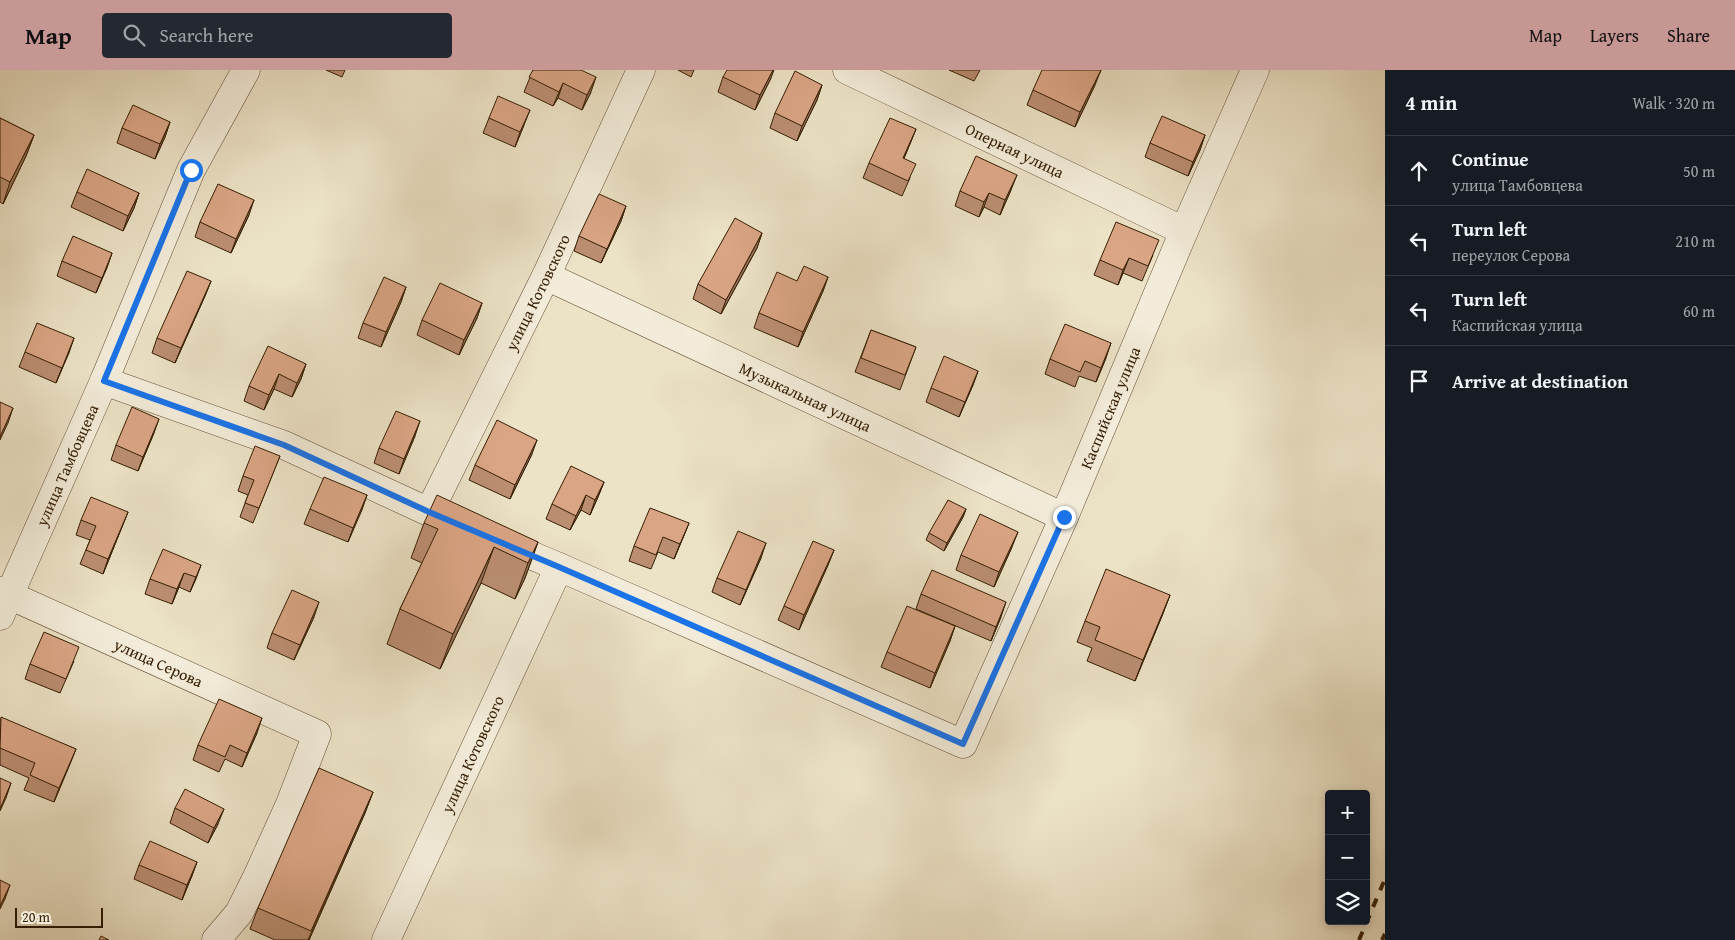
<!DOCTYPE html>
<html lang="en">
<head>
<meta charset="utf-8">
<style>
  :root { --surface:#171b24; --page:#242831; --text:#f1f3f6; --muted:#9ea1a6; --line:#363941; --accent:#c59692 }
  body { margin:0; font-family:"Gentium Book Plus",serif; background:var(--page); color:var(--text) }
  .controls { position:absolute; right:15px; bottom:15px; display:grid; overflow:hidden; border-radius:5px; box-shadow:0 2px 8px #0003 }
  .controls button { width:45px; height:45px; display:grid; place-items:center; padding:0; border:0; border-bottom:1px solid var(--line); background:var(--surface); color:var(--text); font:25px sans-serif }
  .scale { position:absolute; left:15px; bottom:12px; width:88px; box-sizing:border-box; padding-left:5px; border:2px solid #351e02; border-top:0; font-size:14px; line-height:18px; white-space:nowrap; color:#351e02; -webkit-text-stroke:4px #f3ecda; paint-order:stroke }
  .stop { position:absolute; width:15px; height:15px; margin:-11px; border:4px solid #1a73e8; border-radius:50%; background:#fff }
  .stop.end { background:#1a73e8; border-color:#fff; box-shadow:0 1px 5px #0008 }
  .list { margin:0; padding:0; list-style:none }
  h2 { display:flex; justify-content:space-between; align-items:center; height:65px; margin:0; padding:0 20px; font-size:21px }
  h2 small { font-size:16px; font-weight:400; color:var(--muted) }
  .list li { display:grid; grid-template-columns:32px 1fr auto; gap:15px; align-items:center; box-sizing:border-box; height:70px; padding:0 20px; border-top:1px solid var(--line) }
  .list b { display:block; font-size:19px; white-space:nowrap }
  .list p { margin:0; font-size:16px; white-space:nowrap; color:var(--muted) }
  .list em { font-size:16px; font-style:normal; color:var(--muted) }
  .icon { flex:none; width:28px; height:28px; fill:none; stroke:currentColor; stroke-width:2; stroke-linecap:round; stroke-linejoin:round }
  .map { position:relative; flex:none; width:1385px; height:870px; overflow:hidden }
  header { display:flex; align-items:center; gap:30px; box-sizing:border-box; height:70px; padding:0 25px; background:var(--accent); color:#111 }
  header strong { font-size:24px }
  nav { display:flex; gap:28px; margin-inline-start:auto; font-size:18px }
  .search { width:350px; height:45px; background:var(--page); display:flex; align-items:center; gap:12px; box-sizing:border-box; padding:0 18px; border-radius:5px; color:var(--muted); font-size:19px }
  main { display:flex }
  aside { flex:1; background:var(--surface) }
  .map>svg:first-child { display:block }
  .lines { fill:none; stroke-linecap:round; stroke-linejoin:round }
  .minor-casing { stroke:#634f33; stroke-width:29 }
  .minor { stroke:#f3ecda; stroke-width:28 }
  .rail { stroke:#351e02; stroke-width:4; stroke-dasharray:9 9; stroke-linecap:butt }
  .wall { fill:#bb8e72; stroke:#351e02 }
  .shaded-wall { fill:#99745d; stroke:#351e02 }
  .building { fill:#daa585; stroke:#351e02 }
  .route { stroke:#1a73e8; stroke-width:6 }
  .labels { text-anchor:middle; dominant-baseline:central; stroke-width:4; stroke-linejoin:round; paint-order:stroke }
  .street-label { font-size:16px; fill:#351e02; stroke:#f3ecda }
</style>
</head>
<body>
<header>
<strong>Map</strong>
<div class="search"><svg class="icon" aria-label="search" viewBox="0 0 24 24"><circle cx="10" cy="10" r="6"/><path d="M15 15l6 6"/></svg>Search here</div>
<nav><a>Map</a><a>Layers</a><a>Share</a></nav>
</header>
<main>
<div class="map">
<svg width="1385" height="870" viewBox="0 0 1385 870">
  <rect width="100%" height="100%" fill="#ece2c6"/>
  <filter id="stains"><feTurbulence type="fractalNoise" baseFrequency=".004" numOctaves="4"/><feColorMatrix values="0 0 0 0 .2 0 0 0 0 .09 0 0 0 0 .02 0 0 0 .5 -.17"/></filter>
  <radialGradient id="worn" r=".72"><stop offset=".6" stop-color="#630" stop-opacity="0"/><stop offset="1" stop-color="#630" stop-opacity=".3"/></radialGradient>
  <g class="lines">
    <g class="minor-casing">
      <g id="minor">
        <path id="s1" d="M 847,0 L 1184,161"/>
        <path id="s2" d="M 546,206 L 1064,447"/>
        <path id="s3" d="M 104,311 L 284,375 L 429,442 L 559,497 L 963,674 L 1064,447 L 1184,161 L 1255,0"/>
        <path id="s4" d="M 429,442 L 546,206 L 641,0"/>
        <path id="s5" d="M 0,521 L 317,664 L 290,734 L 258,805 L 239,843 L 216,870"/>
        <path id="s6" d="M 0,546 L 104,311 L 191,100 L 246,0"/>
        <path id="s7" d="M 386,870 L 559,497"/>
      </g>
    </g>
    <use href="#minor" class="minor"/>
    <g class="rail">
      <polyline points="1359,870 1385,809"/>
      <polyline points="1382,870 1385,864"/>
    </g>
  </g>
  <g class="wall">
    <polygon points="326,0 345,0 342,7"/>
    <polygon points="533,0 591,22 582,40 558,28 553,36 524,22"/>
    <polygon points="678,0 694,0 691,7"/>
    <polygon points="949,0 980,0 974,11"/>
    <polygon points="723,7 771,8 755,40 718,22"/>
    <polygon points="822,15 817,30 797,71 770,58 775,43"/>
    <polygon points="1095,15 1075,57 1027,35 1033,20"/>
    <polygon points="0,48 34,65 26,86 3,134 0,132"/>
    <polygon points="489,48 524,55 515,77 483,63"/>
    <polygon points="170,52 165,67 155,89 117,73 122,58"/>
    <polygon points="916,59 904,88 910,108 902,126 863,108 869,93"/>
    <polygon points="1205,65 1200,80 1188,106 1145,87 1150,73"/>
    <polygon points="1011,120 1000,145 984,137 979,147 955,136 960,121"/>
    <polygon points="77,122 139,123 134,138 123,161 71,137"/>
    <polygon points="626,136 621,151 601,193 574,181 579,166"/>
    <polygon points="249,145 231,183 195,167 200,152"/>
    <polygon points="762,163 757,178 721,244 693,229 698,214"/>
    <polygon points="112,183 96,223 57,206 62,191"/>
    <polygon points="1153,185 1142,211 1123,203 1118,215 1094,205 1100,190"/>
    <polygon points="828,207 823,221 798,277 754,258 759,243 797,211"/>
    <polygon points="211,211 205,226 175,293 152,283 157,268"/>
    <polygon points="406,217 401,232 381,277 358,268 363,253"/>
    <polygon points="482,233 477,248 459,285 417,265 422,250"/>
    <polygon points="871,260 916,277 900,320 855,302"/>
    <polygon points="74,268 56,313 19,297 25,282"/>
    <polygon points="1106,288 1096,312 1079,306 1075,317 1045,304 1050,289"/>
    <polygon points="306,294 301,309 292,327 274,319 264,340 244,331 249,316"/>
    <polygon points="978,301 973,315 959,347 926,332 931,318"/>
    <polygon points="154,363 138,401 111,390 116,375"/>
    <polygon points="415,366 399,404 374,393 379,378"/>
    <polygon points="532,384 510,429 469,410 475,395"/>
    <polygon points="280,386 253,453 240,447 248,425 238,421 243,406"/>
    <polygon points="604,412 598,427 590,445 581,440 570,460 546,449 552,434"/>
    <polygon points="367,425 348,472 304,454 310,439"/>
    <polygon points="966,439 963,447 944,481 926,470 929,463"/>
    <polygon points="128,442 103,504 80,494 90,470 76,465 81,450"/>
    <polygon points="424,453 538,472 525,508 515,529 481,513 440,599 387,574 400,539 422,493 411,488"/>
    <polygon points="689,453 674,489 658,482 651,499 629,491 634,476"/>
    <polygon points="1012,477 994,517 956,500 961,485"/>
    <polygon points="834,480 828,495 799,560 778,550 784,536"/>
    <polygon points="761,488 740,535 712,522 717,508"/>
    <polygon points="201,495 190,522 179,517 172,534 145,524 150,509"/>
    <polygon points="921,524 1001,547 991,571 916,539"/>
    <polygon points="1170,525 1162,546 1135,611 1087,591 1092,578 1077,572 1085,551"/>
    <polygon points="314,547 294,590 267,578 272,563"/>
    <polygon points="955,556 950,571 930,618 881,597 887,582"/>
    <polygon points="74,591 60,623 25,609 30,594"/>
    <polygon points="0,649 76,679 54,732 24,720 29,708 0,695"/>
    <polygon points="257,663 242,697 225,689 219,702 193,690 198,675"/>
    <polygon points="373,722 365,743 309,870 275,870 250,859 258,838"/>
    <polygon points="175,738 218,754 208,773 170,753"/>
    <polygon points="197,792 182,830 134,809 139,795"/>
  </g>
  <g class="shaded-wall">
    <polygon points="773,0 774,0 771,8 755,40 760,25"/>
    <polygon points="1101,0 1095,15 1075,57 1080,42"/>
    <polygon points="596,7 591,22 582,40 587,25"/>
    <polygon points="563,13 558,28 553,36 559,22"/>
    <polygon points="822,15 817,30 797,71 802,56"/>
    <polygon points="530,40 524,55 515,77 520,62"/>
    <polygon points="170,52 165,67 155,89 160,74"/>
    <polygon points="916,59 910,74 898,103 903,88"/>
    <polygon points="34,65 26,86 3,134 10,112"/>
    <polygon points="1205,65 1200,80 1188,106 1193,92"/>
    <polygon points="1017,105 1011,120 1000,145 1005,130"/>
    <polygon points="139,123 134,138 123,161 128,146"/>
    <polygon points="989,123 984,137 979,147 984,132"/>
    <polygon points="254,130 249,145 231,183 236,169"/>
    <polygon points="626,136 621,151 601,193 607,179"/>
    <polygon points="762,163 757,178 721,244 726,230"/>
    <polygon points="112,183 107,198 96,223"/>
    <polygon points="1129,188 1123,203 1118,215 1123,200"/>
    <polygon points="828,207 823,221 798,277 803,262"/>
    <polygon points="211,211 205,226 175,293 181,278"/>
    <polygon points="406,217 401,232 381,277 386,262"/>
    <polygon points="482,233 477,248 459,285 464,270"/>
    <polygon points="74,268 69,283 56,313"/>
    <polygon points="1111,273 1106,288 1096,312 1101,298"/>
    <polygon points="306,294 301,309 292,327 297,313"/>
    <polygon points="978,301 973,315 959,347 965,332"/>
    <polygon points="279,304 274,319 264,340 269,325"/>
    <polygon points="13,338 8,353 0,370 0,367"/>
    <polygon points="159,349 154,363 138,401 143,387"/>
    <polygon points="420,351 415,366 399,404 404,389"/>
    <polygon points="537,370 532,384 510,429 515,415"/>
    <polygon points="604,412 598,427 590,445 595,430"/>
    <polygon points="367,425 362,440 348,472 353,458"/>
    <polygon points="586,425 581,440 570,460 576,446"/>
    <polygon points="966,439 963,447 944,481 947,473"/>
    <polygon points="128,442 122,457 103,504 108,489"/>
    <polygon points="689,453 683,468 674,489 680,474"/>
    <polygon points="1018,462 1012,477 994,517 999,502"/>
    <polygon points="538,472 525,508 515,529 528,493"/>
    <polygon points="766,473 761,488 740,535 746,520"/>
    <polygon points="494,477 481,513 440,599 453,564"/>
    <polygon points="834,480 828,495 799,560 804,545"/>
    <polygon points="201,495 196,509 190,522 196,507"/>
    <polygon points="184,503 179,517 172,534 177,519"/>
    <polygon points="1170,525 1162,546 1135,611 1143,590"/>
    <polygon points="319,532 314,547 294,590 300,575"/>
    <polygon points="1006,532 1001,547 991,571 996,557"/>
    <polygon points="955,556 950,571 930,618 935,603"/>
    <polygon points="262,648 257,663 242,697 247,683"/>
    <polygon points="76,679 70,694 54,732 59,718"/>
    <polygon points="11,713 6,728 0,741 0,739"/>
    <polygon points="373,722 365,743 309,870 308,870"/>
    <polygon points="224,739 218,754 208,773 214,758"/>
    <polygon points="197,792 192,806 182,830 187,815"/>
    <polygon points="10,815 5,829 0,839 0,836"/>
  </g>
  <g class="building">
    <polygon points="533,0 581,0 596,7 587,25 563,13 559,22 529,7"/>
    <polygon points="727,0 773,0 760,25 723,7"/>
    <polygon points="1042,0 1101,0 1080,42 1033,20"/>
    <polygon points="795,1 822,15 802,56 775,43"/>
    <polygon points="498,26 530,40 520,62 489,48"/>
    <polygon points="133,35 170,52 160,74 122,58"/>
    <polygon points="1162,46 1205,65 1193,92 1150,73"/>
    <polygon points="0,48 34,65 10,112 0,107"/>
    <polygon points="890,48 916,59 903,88 916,94 908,111 869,93"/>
    <polygon points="976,86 1017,105 1005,130 989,123 984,132 960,121"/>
    <polygon points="87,99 139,123 128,146 77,122"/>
    <polygon points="218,114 254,130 236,169 200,152"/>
    <polygon points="599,124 626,136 607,179 579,166"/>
    <polygon points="735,148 762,163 726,230 698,214"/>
    <polygon points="1116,152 1159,170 1148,196 1129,188 1123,200 1100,190"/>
    <polygon points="73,166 112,183 102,208 62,191"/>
    <polygon points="804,196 828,207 803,262 759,243 777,202 797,211"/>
    <polygon points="187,201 211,211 181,278 157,268"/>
    <polygon points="384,207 406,217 386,262 363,253"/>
    <polygon points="440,213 482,233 464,270 422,250"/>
    <polygon points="37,253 74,268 62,298 25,282"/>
    <polygon points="1065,254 1111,273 1101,298 1085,291 1080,302 1050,289"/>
    <polygon points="871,260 916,277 905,305 861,288"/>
    <polygon points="268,276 306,294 297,313 279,304 269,325 249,316"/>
    <polygon points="944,286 978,301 965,332 931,318"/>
    <polygon points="0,332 13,338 0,367"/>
    <polygon points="132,337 159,349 143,387 116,375"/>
    <polygon points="396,341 420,351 404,389 379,378"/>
    <polygon points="497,350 537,370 515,415 475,395"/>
    <polygon points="255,376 280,386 259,438 245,433 254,410 243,406"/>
    <polygon points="571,396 604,412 595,430 586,425 576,446 552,434"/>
    <polygon points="324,407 367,425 353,458 310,439"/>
    <polygon points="437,425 538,472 528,493 494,477 453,564 400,539 438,459 424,453"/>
    <polygon points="91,427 128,442 108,489 86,480 96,456 81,450"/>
    <polygon points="948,430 966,439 947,473 929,463"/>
    <polygon points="650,438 689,453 680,474 663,467 656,485 634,476"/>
    <polygon points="980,444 1018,462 999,502 961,485"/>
    <polygon points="738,461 766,473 746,520 717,508"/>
    <polygon points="813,471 834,480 804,545 784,536"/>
    <polygon points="163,479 201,495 196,507 184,503 177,519 150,509"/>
    <polygon points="1106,499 1170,525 1143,590 1095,570 1100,557 1085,551"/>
    <polygon points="932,500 1006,532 996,557 921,524"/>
    <polygon points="292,520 319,532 300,575 272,563"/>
    <polygon points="907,536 955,556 935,603 887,582"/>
    <polygon points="44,562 79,577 66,609 30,594"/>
    <polygon points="219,629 262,648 247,683 230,675 225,687 198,675"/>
    <polygon points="1,647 76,679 59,718 30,705 35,693 0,678"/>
    <polygon points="319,698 373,722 311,861 258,838"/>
    <polygon points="0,708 11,713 0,739"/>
    <polygon points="185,719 224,739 214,758 175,738"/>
    <polygon points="150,771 197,792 187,815 139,795"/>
    <polygon points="0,810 10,815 0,836"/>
    <polygon points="101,866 109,870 99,870"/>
  </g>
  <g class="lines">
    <polyline class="route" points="191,100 104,311 284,375 429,442 559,497 963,674 1064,447"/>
  </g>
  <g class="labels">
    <g class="street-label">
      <text stroke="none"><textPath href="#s1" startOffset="186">Оперная улица</textPath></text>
      <text stroke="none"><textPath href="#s4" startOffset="245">улица Котовского</textPath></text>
      <text stroke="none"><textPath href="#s2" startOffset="286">Музыкальная улица</textPath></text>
      <text stroke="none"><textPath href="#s3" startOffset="1300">Каспийская улица</textPath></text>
      <text stroke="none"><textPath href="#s6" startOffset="165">улица Тамбовцева</textPath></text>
      <text stroke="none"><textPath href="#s5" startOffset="174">улица Серова</textPath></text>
      <text stroke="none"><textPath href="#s7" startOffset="205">улица Котовского</textPath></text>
    </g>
  </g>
  <rect width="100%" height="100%" filter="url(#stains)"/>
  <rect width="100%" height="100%" fill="url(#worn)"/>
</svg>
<div class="controls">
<button>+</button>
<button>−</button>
<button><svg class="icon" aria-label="layers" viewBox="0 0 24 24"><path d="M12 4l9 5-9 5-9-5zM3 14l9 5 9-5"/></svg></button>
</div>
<div class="scale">20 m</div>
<div class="stop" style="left:191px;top:100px"></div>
<div class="stop end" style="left:1064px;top:447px"></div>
</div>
<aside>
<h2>4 min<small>Walk · 320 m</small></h2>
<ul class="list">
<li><svg class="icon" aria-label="ahead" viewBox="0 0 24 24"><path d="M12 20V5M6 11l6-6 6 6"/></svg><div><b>Continue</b><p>улица Тамбовцева</p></div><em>50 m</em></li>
<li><svg class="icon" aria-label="left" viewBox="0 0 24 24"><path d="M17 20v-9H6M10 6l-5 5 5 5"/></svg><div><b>Turn left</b><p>переулок Серова</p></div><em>210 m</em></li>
<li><svg class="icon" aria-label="left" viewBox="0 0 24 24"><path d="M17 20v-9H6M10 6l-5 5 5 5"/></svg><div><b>Turn left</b><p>Каспийская улица</p></div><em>60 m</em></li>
<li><svg class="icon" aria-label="arrive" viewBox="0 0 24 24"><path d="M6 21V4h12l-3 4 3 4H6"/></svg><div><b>Arrive at destination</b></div></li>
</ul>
</aside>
</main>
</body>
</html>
